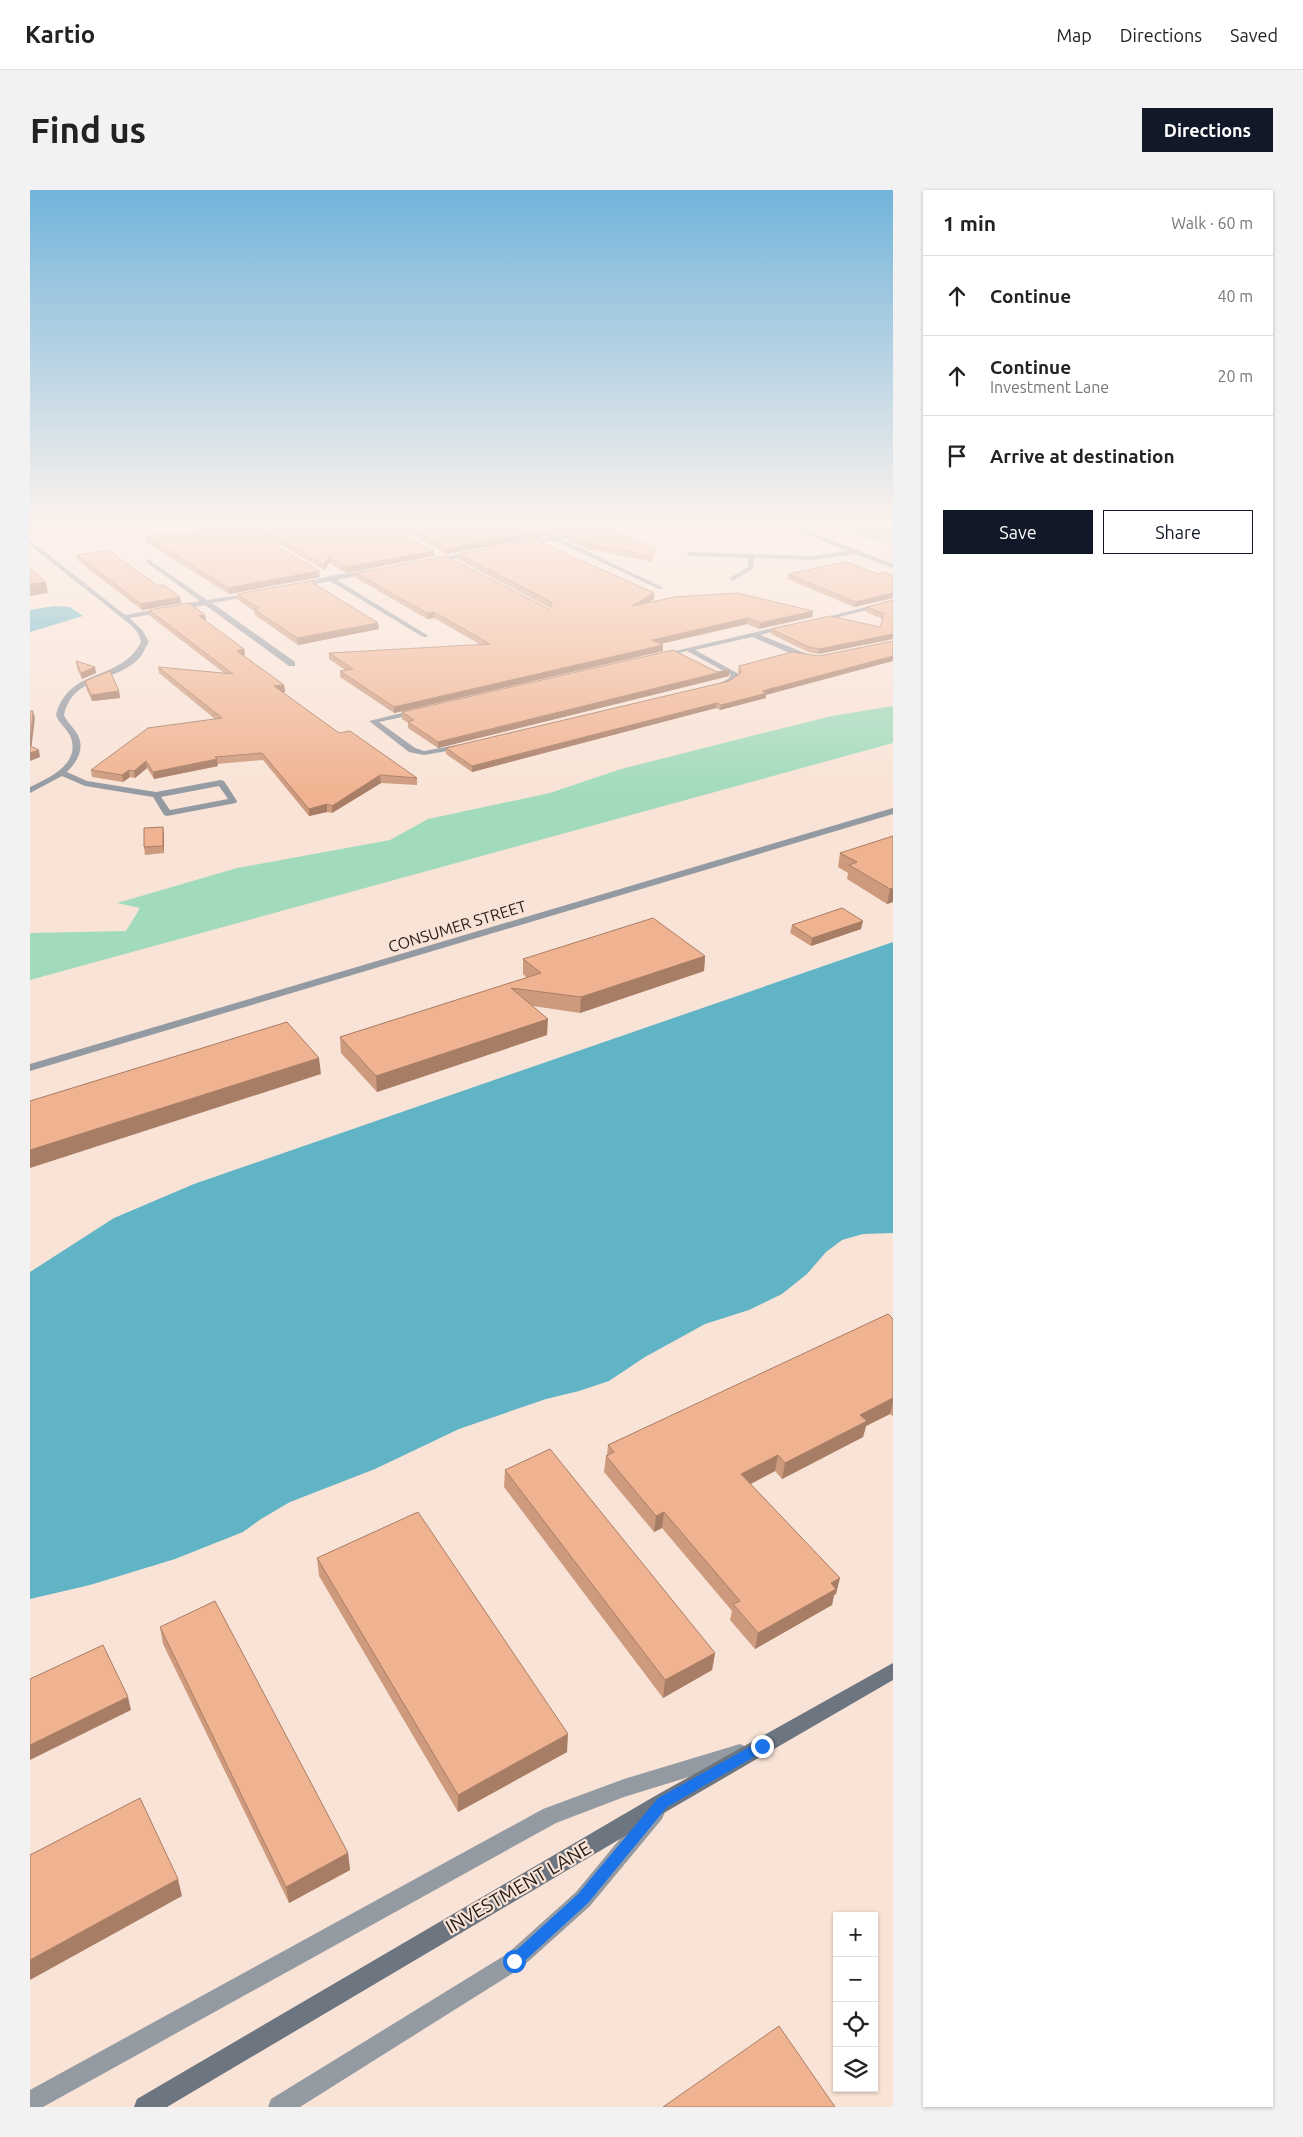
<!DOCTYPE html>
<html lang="en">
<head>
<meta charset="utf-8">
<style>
  :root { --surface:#fff; --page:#f2f2f2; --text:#222; --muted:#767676; --line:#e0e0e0; --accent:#111827 }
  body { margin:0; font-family:Ubuntu,sans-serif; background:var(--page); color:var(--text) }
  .controls { position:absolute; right:15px; bottom:15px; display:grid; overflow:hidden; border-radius:0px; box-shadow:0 1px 4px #0004 }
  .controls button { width:45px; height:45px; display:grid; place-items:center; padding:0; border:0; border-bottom:1px solid var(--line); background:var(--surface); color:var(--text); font:25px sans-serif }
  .stop { position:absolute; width:15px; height:15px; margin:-11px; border:4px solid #1a73e8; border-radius:50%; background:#fff }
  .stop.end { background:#1a73e8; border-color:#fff; box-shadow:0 1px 5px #0008 }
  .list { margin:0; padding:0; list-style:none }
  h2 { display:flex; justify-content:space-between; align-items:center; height:65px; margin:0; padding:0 20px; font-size:21px }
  h2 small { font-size:16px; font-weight:400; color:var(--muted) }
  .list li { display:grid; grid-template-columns:32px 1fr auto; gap:15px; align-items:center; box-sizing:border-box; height:80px; padding:0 20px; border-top:1px solid var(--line) }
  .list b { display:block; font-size:19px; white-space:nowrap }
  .list p { margin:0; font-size:16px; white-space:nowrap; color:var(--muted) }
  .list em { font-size:16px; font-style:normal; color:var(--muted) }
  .actions { display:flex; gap:10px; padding:15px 20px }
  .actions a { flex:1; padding:11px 0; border:1px solid var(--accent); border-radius:0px; text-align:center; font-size:18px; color:var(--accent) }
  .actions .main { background:var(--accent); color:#fff }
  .icon { flex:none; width:28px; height:28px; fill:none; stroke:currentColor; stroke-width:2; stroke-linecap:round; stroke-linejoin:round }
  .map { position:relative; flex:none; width:863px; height:1917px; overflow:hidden; border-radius:0px }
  header { display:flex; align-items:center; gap:30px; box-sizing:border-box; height:70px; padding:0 25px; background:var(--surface); border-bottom:1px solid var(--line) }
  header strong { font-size:24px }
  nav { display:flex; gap:28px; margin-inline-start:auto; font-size:18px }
  .intro { display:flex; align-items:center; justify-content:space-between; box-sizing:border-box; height:120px; padding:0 30px }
  h1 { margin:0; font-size:35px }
  .button { padding:12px 22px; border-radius:0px; background:var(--accent); color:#fff; font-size:18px; font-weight:700 }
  main { display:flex; gap:30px; padding:0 30px }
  aside { flex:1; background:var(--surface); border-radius:0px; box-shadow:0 1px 4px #0004 }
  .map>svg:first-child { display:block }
  .green { fill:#a2dbbc }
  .water { fill:#61b4c6 }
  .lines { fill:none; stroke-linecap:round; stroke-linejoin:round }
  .street { fill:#949aa2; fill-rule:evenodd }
  .secondary { fill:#6c7580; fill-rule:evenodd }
  .wall { fill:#ce9a7d }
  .shaded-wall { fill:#a87d66 }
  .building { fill:#f0b391; stroke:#a87d66 }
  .route { fill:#1a73e8 }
  .labels { text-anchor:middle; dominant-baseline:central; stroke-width:4.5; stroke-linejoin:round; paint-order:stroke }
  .street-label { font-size:16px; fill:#231c17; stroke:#f9e3d6 }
  .near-street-label { font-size:19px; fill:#231c17; stroke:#f9e3d6 }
</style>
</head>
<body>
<header>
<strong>Kartio</strong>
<nav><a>Map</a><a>Directions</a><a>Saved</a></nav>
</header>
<div class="intro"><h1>Find us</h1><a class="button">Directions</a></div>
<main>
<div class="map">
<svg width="863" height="1917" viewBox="0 0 863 1917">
  <rect width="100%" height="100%" fill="#f9e3d6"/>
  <g class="green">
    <polygon points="798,335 863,335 863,357"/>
    <polygon points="863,516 863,553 0,790 0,743 96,741 110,718 87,713 207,678 360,650 398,629 520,603 591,579 741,541 802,526"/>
  </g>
  <g class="water">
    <polygon points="24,416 40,417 53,426 0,442 0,420"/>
    <polygon points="863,752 863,1043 833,1044 812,1050 796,1062 777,1084 752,1104 719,1120 675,1134 615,1167 579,1191 549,1201 516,1209 429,1239 345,1279 260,1312 231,1329 213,1342 145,1369 60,1395 0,1409 0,1082 84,1028 164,994"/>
  </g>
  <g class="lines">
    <g class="street">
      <polygon points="493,335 502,335 525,346 585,335 600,335 531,349 634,398 629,399 524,350 491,355 491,353 518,348"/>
      <polygon points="752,335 762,335 863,374 863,378 825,364 782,370 724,368 723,379 702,391 700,388 718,377 718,368 659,366 656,364 659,362 782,366 818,361"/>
      <path d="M 0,350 L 95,425 L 170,411 L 116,372 L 118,369 L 177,410 L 225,403 L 226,404 L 223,406 L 182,413 L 265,472 L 265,476 L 259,476 L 175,415 L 100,428 L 113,441 L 119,452 C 116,456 114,462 111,466 C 88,494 44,483 34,525 C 37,532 42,536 46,542 C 56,557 48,571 37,582 L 57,591 L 126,602 L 191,590 L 194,591 L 207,611 L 206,613 L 137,626 L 134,625 L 123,607 L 55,596 L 32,586 L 0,603 L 0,597 C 19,588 50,574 41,548 C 38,539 29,534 26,525 C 39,476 90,493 111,452 L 108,443 L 102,436 L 0,355 ZM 189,596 L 198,609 L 140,620 L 131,607 Z"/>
      <polygon points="444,361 446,364 402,373 399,371"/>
      <polygon points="341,380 343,383 307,390 397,445 397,447 393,447 300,391 270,397 267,395 299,386"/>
      <polygon points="863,410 863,414 788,432 785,430"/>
      <polygon points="756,435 758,436 758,438 730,445 780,465 780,469 774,469 722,447 665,460 709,484 704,493 690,497 686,495 698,489 701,485 657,461 632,467 628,465"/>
      <polygon points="388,519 392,521 391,523 349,532 385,558 394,561 432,554 435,554 435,558 394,565 379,562 339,531"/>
      <polygon points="863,618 863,624 0,881 0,874"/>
      <polygon points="710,1554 717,1557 719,1563 717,1569 594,1607 526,1633 13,1917 0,1917 0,1900 513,1619 594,1589"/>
      <polygon points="625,1613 632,1615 635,1622 632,1629 560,1716 491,1778 270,1917 238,1917 241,1909 477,1764 546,1702 618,1615"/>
    </g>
    <polygon class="secondary" points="863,1473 863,1490 639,1620 137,1917 104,1917 107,1909 625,1606"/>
  </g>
  <g class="wall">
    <polygon points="169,335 357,335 404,366 316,383 299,373 294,380 237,347 236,349 289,381 290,387 199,404 116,352 116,346 180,343 169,338"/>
    <polygon points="363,335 500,335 512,342 512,347 417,364"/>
    <polygon points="507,335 565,335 525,344"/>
    <polygon points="537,344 624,364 622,372 557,359 537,350"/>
    <polygon points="510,352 624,403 624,409 617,413 783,421 782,427 729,439 717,434 630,454 633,455 633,461 364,523 310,487 310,481 315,480 299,469 299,463 451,455 404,428 397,429 326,388 326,383 519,419 520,418 429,370 429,364"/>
    <polygon points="47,365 128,396 151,413 112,420 48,371"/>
    <polygon points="758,384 848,384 863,386 863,409 863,408 824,417 757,389"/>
    <polygon points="285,395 348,433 349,439 268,455 225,425 224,421 208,410 207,404"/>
    <polygon points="863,410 863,451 863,449 788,464 778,462 741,444 741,439 850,437 853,429 836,422 837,417"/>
    <polygon points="119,420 175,425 176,431 214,459 215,465 214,466 254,495 255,502 252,502 309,543 387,588 387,595 351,593 302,623 297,622 279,626 233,570 187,574 188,576 124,589 117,578 105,588 100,587 93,592 62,587 61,580 185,529 129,483 128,477 194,483 120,426"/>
    <polygon points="46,471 65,477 66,483 52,489 47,478"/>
    <polygon points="709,476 736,505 736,508 690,520 686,518 442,582 416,564 416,558 699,491 709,484 708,482"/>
    <polygon points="699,480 699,486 408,558 378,538 378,533 372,529 372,522"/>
    <polygon points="55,491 89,501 90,508 62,511 56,498"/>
    <polygon points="134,644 134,663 115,665 114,657"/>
    <polygon points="863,646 863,712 857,714 817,689 818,683 808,677 810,663"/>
    <polygon points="762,735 831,739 781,756 760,743"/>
    <polygon points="675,766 674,781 550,823 503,816 517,845 347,902 311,863 310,847 497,788 493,784 493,769"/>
    <polygon points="863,1129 863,1226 860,1224 836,1236 833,1247 752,1289 745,1281 721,1294 806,1404 804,1405 802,1415 725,1459 700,1430 702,1421 632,1338 624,1342 574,1282 576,1266 577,1265 578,1255"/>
    <polygon points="475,1280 685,1463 682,1480 633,1508 474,1297"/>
    <polygon points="287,1368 537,1562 428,1622 289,1386"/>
    <polygon points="130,1437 318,1663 320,1680 259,1713 133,1454"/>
  </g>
  <g class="shaded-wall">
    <polygon points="540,335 565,335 525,344 525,339"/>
    <polygon points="236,342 237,347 234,354 234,348"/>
    <polygon points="512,342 512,347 417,364 417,358"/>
    <polygon points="404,361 404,366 316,383 316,377"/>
    <polygon points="299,367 299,373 294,380 294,375"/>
    <polygon points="289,381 290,387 199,404 198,398"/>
    <polygon points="16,392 18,403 0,406 0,394"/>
    <polygon points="624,403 624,409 602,422 602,416"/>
    <polygon points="863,403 863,408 824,417 825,412"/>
    <polygon points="150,407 151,413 112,420 111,414"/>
    <polygon points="783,421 782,427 729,439 730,433"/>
    <polygon points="404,422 404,428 397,429 397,423"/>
    <polygon points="175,425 176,431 169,426"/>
    <polygon points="718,428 717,434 621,456 622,450"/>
    <polygon points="348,433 349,439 268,455 267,448"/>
    <polygon points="863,444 863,449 788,464 789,459"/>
    <polygon points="633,455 633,461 364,523 364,517"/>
    <polygon points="214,459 215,465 207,467 207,461"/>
    <polygon points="863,466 863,471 736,505 736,508 690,520 691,515 732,501"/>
    <polygon points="65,477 66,483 52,489 51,483"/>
    <polygon points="699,480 699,486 408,558 408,552"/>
    <polygon points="254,495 255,502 245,503 244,496"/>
    <polygon points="89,501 90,508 62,511 61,505"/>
    <polygon points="687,513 686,518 442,582 442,576"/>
    <polygon points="3,521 5,528 1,561 0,561 0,553"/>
    <polygon points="9,560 10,567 0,571 0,563"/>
    <polygon points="187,569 188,576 124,589 123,582"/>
    <polygon points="116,571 117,578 105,588 104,581"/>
    <polygon points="99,580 100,587 93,592 92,585"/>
    <polygon points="350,585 351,593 302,623 302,616"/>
    <polygon points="297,614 297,622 279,626 279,619"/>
    <polygon points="133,637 134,644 134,663 133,656"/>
    <polygon points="863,698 863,712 857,714 860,699"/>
    <polygon points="833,731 831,739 781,756 782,748"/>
    <polygon points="675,766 674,781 550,823 551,807"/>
    <polygon points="518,829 517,845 347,902 346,886"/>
    <polygon points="289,868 291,884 0,978 0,960"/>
    <polygon points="863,1208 863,1212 860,1224 836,1236 833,1247 752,1289 755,1273 830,1225"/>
    <polygon points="748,1265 745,1281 708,1300 711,1284"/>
    <polygon points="634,1322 632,1338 624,1342 626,1326"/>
    <polygon points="810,1388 806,1404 804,1405 802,1415 725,1459 728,1443 801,1393"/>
    <polygon points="685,1463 682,1480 633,1508 635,1490"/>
    <polygon points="98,1507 101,1520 0,1570 0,1555"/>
    <polygon points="538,1544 537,1562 428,1622 428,1605"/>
    <polygon points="318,1663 320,1680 259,1713 256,1697"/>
    <polygon points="148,1689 152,1706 0,1790 0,1770"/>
  </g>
  <g class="building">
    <polygon points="175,335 357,335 404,361 316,377 299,367 294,375 236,342 234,348 289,381 198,398 116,346 191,342"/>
    <polygon points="373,335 500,335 512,342 417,358"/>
    <polygon points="519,335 540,335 525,339"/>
    <polygon points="573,337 625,358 622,366 558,354 537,344"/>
    <polygon points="510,349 510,352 624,403 602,416 645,407 707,403 783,421 730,433 718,428 622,450 633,455 364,517 310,481 323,479 299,463 460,454 404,422 397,423 326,383 416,366 519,419 522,416 521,412 429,364"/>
    <polygon points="78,360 128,396 134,395 150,407 111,414 47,365"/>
    <polygon points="816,372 848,384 854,382 863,386 863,403 825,412 758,384"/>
    <polygon points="0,378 16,392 0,394"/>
    <polygon points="285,390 283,393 348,433 267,448 224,419 229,418 207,404"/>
    <polygon points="863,410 863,444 789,459 779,457 741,439 800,426 850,437 854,424 837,417"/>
    <polygon points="159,413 175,425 169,426 214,459 207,461 254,495 244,496 309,543 320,541 387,588 350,585 302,616 297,614 279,619 232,563 185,567 187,569 123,582 116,571 104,581 99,580 92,585 61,580 118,538 192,528 128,477 203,484 119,420"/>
    <polygon points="863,451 863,466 732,501 737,503 691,515 687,513 442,576 416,558 699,491 711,483 709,476 762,462 789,466"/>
    <polygon points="643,460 687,482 699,480 408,552 378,532 384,530 372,522"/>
    <polygon points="46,471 65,477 51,483"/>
    <polygon points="80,481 89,501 61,505 55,491"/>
    <polygon points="0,521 3,521 0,553"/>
    <polygon points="0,556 9,560 0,563"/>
    <polygon points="133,637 133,656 114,657 114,638"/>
    <polygon points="863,646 863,698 860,699 819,675 827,672 810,663"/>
    <polygon points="812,718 833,731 782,748 762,735"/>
    <polygon points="623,728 675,766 551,807 481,798 518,829 346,886 310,847 511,783 493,769"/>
    <polygon points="257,832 289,868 0,960 0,911"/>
    <polygon points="858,1124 863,1129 863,1208 830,1225 837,1231 755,1273 748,1265 711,1284 810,1388 801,1393 806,1399 728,1443 703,1414 710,1411 634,1322 626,1326 576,1266 584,1262 578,1255"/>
    <polygon points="520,1259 685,1463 635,1490 475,1280"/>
    <polygon points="388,1322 538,1544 428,1605 287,1368"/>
    <polygon points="185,1411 318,1663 256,1697 130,1437"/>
    <polygon points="73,1455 98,1507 0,1555 0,1489"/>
    <polygon points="110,1608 148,1689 0,1770 0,1665"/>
    <polygon points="749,1836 805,1917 633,1917"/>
  </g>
  <linearGradient id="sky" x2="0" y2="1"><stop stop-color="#72b4da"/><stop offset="0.55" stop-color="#fcf2ed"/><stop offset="1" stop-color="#fcf2ed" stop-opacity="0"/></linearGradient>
  <rect width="863" height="604" fill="url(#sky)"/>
  <polygon class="route" points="732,1550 738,1556 736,1560 637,1617 558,1713 489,1776 484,1778 480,1776 478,1771 480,1766 548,1704 628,1608"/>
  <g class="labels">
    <g class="street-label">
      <text transform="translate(427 736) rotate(-17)">CONSUMER STREET</text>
    </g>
    <g class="near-street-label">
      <text transform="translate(488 1697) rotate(-30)">INVESTMENT LANE</text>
    </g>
  </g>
</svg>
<div class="controls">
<button>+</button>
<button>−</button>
<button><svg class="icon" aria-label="locate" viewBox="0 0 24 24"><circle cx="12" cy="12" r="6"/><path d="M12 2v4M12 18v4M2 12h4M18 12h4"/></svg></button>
<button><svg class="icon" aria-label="layers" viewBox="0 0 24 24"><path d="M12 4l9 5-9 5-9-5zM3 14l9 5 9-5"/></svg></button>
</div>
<div class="stop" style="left:484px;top:1771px"></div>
<div class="stop end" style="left:732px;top:1556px"></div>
</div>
<aside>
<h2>1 min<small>Walk · 60 m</small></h2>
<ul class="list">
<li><svg class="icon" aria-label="ahead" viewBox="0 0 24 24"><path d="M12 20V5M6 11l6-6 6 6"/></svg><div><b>Continue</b></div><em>40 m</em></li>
<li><svg class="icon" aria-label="ahead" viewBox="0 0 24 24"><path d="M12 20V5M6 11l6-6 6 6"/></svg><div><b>Continue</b><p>Investment Lane</p></div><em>20 m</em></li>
<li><svg class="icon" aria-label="arrive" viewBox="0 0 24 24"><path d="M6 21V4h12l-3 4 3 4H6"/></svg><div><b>Arrive at destination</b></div></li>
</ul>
<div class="actions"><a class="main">Save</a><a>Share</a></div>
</aside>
</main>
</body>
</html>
